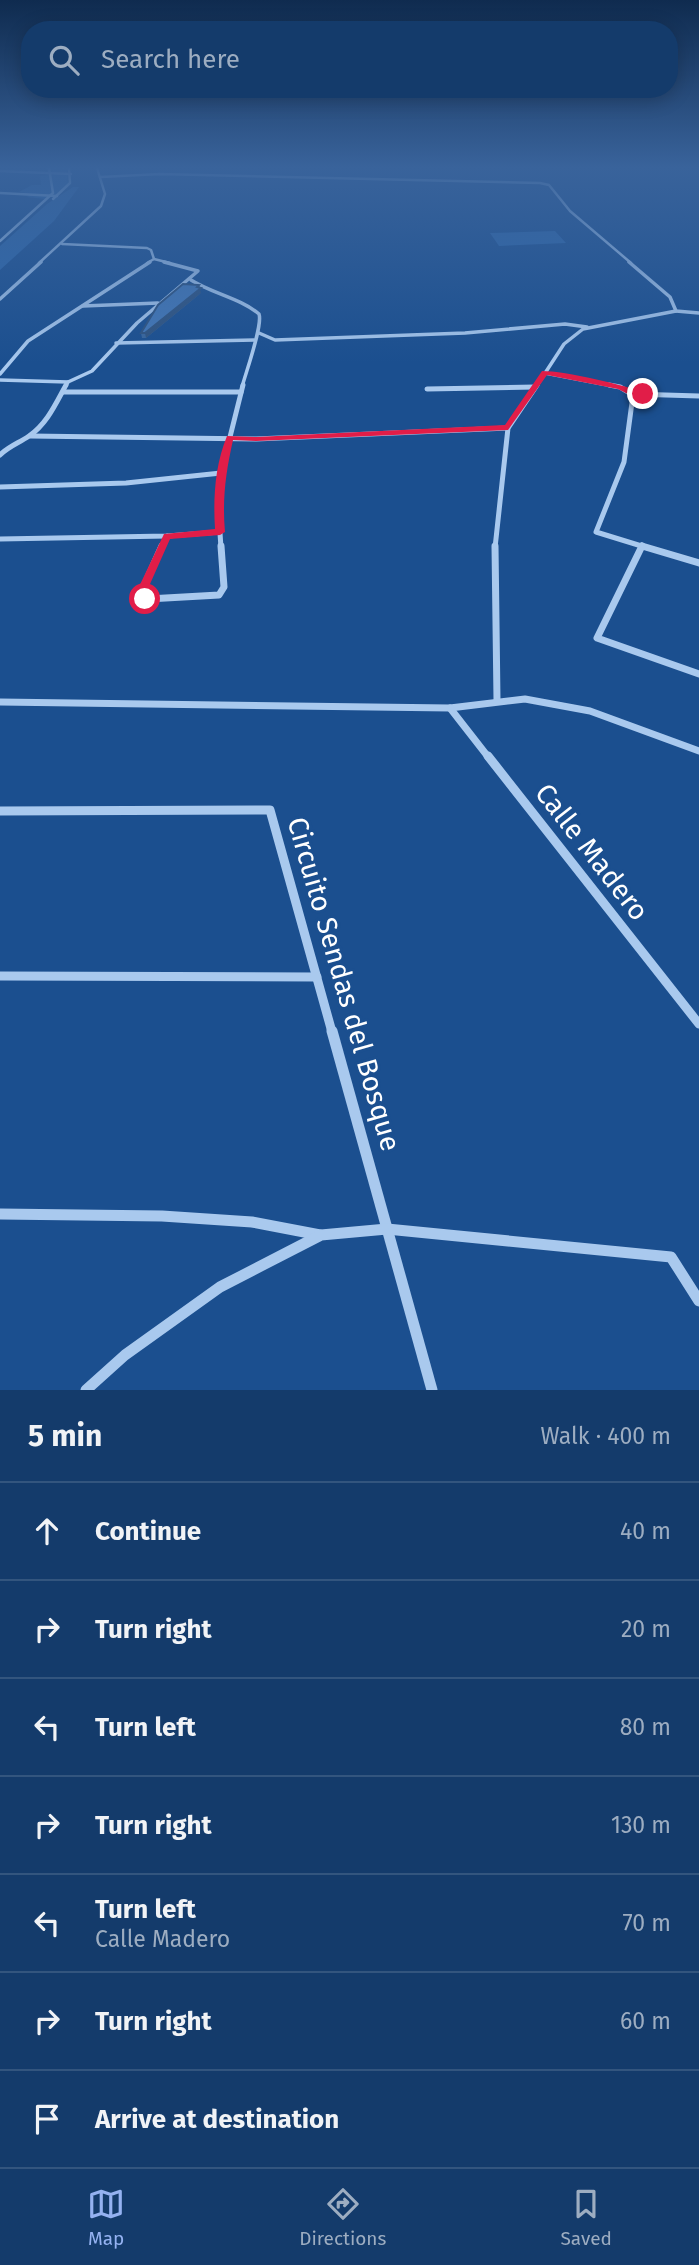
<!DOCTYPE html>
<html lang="en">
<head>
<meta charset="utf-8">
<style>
  :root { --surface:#143b6b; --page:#1d4271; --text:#f1f3f6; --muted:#9dadc1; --line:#33557e; --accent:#95b2f1 }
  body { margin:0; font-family:"Fira Sans",sans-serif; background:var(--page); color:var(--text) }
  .stop { position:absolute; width:21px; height:21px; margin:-16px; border:5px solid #e11d48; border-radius:50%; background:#fff }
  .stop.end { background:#e11d48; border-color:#fff; box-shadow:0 2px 7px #0008 }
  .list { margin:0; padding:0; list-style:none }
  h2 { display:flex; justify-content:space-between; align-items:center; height:91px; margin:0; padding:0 28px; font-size:30px }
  h2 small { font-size:23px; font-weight:400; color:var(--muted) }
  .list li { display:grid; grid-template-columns:46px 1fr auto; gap:21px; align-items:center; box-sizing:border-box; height:98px; padding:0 28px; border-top:2px solid var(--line) }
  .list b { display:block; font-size:26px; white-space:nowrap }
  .list p { margin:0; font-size:23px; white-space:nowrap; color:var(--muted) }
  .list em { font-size:23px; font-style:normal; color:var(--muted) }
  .icon { flex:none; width:38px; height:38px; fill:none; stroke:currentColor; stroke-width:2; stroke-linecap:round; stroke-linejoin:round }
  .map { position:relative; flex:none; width:699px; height:1390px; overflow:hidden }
  .search { position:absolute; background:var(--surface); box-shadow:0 4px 18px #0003; left:21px; right:21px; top:21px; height:77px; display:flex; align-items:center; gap:18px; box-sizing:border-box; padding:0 24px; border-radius:28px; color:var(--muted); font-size:26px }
  .sheet { height:777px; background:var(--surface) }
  nav { display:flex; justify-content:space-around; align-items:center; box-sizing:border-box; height:98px; border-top:2px solid var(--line); background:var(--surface); font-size:19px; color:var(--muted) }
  nav a { display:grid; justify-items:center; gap:4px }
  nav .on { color:var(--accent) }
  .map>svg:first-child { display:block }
  .green { fill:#2e69ad }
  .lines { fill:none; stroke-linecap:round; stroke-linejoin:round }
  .street-far5 { stroke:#a9c9ee; stroke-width:2.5 }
  .street-far4 { stroke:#a9c9ee; stroke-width:3.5 }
  .street-far3 { stroke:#a9c9ee; stroke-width:5 }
  .street-far2 { stroke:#a9c9ee; stroke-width:7 }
  .street-far1 { stroke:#a9c9ee; stroke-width:9 }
  .street { stroke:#a9c9ee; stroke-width:11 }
  .wall { fill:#3a679d }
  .shaded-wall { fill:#305480 }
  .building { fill:#4478b7; stroke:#305480; stroke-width:2 }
  .route { fill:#e11d48 }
  .labels { text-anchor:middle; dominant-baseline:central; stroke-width:6; stroke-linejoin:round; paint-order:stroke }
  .near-street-label { font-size:28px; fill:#fff; stroke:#1b4f8f }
</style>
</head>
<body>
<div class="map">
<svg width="699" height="1390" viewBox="0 0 699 1390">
  <rect width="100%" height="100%" fill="#1b4f8f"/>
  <g class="green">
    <polygon points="52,168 67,168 68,184 57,195 50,194 45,199 27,197 32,194 19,192 32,185 41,185 40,176 57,174 52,173"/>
    <polygon points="73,187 79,187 54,221 0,270 0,246 47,204"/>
    <polygon points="555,231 566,243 499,246 490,233"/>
  </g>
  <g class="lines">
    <g class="street-far5">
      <polyline points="0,171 71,174"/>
      <polyline points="100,177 160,174 540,183 549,185 570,211 631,263"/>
      <polyline points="0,193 57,196"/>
      <polyline points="53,199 70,183 69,168"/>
      <polyline points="0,241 53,193 49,168"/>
      <polyline points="62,244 147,248 151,250 154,259 170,263"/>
      <polyline points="39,263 101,206 105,194 97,168"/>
      <polyline points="147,263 154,259"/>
    </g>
    <g class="street-far4">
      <polyline points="629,262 670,297 676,311 699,313"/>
      <path d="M 191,280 C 211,293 242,299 259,314 C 263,325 246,372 242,387"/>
      <polyline points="0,299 41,262"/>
      <polyline points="83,306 158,303"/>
      <polyline points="259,333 275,340 465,333 565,324 587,327"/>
      <polyline points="116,343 254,340"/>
      <polyline points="545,373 618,387"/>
      <polyline points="0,374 28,341 150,262"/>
      <polyline points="0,380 68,382"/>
      <polyline points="65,387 68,382 92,371 137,323 198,271 164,262"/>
      <polyline points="536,387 564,344 583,329 676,311"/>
    </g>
    <g class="street-far3">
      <polyline points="609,385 620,387 633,395 624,462 596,532 648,548"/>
      <polyline points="427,389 535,387"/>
      <polyline points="63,392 241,392"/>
      <polyline points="632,394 699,396"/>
      <polyline points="30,436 256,439 508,428"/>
      <path d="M 0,455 C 9,446 19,443 29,436 C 47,424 56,403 66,385"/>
      <polyline points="0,487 126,483 221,473"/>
      <polyline points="0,539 167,536 220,532"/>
      <polyline points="162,548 167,536"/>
      <polyline points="221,548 218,503 221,473 243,385"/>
      <polyline points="495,548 508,428 537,385"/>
      <polyline points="641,548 642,545"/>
    </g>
    <g class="street-far2">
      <polyline points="162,546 141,593 142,597 148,599 219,595 224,587 221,546"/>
      <polyline points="495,546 497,700"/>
      <polyline points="642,546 699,563"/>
      <polyline points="642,546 597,638 699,674"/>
      <polyline points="0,702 450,708 525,699 590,711 699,751"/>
      <polyline points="450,708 489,758"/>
    </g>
    <g class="street-far1">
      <polyline points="488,756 699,1024"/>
      <polyline points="0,811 270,810 332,1032"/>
      <polyline points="0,976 317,977"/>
    </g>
    <g class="street">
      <polyline points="332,1031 432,1390"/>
      <polyline points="0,1214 162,1216 252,1222 320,1235"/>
      <polyline points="86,1390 125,1355 220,1287 321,1235 387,1229 671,1257 699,1301"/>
    </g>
  </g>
  <polygon class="wall" points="201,293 146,338 142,338 141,333"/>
  <polygon class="shaded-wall" points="199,285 201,293 146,338 145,333"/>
  <polygon class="building" points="183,284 199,285 197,287 201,288 145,333 141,333 158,305"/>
  <linearGradient id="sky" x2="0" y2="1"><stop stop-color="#0f2b4f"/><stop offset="0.46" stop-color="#39639b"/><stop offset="1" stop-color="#39639b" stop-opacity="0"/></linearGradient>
  <rect width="699" height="363" fill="url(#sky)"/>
  <path class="route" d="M 542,371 C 565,371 627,385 646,394 L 632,396 L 618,389 L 547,375 L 508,430 L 256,441 L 233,440 C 226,471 222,499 225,532 L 220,535 L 170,539 L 146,593 L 150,599 L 141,601 L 136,593 L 164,534 L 215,529 C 213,498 215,465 227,436 L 256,437 L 505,425 Z"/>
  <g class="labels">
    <g class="near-street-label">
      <text transform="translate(592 852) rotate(52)">Calle Madero</text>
      <text transform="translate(344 984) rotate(74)">Circuito Sendas del Bosque</text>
    </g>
  </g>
</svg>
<div class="stop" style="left:145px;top:599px"></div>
<div class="stop end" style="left:643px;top:394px"></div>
<div class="search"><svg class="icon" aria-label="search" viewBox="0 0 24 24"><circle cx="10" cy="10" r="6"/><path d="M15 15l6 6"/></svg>Search here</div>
</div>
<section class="sheet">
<h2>5 min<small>Walk · 400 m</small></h2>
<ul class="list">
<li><svg class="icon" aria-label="ahead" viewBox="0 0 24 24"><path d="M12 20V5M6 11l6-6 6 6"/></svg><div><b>Continue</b></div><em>40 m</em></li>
<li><svg class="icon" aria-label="right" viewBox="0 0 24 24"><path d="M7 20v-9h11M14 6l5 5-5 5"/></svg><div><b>Turn right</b></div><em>20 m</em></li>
<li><svg class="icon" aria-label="left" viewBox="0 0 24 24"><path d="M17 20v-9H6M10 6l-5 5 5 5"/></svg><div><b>Turn left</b></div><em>80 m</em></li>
<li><svg class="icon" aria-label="right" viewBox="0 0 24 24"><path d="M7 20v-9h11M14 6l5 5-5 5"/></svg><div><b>Turn right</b></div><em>130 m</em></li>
<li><svg class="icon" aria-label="left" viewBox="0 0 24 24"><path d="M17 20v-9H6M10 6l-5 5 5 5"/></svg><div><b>Turn left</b><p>Calle Madero</p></div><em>70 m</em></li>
<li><svg class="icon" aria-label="right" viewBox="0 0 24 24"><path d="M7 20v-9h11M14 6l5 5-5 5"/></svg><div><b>Turn right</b></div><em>60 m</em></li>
<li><svg class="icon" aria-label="arrive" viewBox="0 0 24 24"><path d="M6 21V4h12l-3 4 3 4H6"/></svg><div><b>Arrive at destination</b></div></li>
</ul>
</section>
<nav>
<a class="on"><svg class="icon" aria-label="map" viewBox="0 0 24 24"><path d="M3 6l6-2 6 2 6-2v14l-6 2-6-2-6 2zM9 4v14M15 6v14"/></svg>Map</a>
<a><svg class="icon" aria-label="directions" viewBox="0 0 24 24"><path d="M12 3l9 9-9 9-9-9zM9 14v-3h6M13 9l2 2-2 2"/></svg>Directions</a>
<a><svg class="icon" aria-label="saved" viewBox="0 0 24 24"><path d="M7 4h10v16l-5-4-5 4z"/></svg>Saved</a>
</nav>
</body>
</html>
